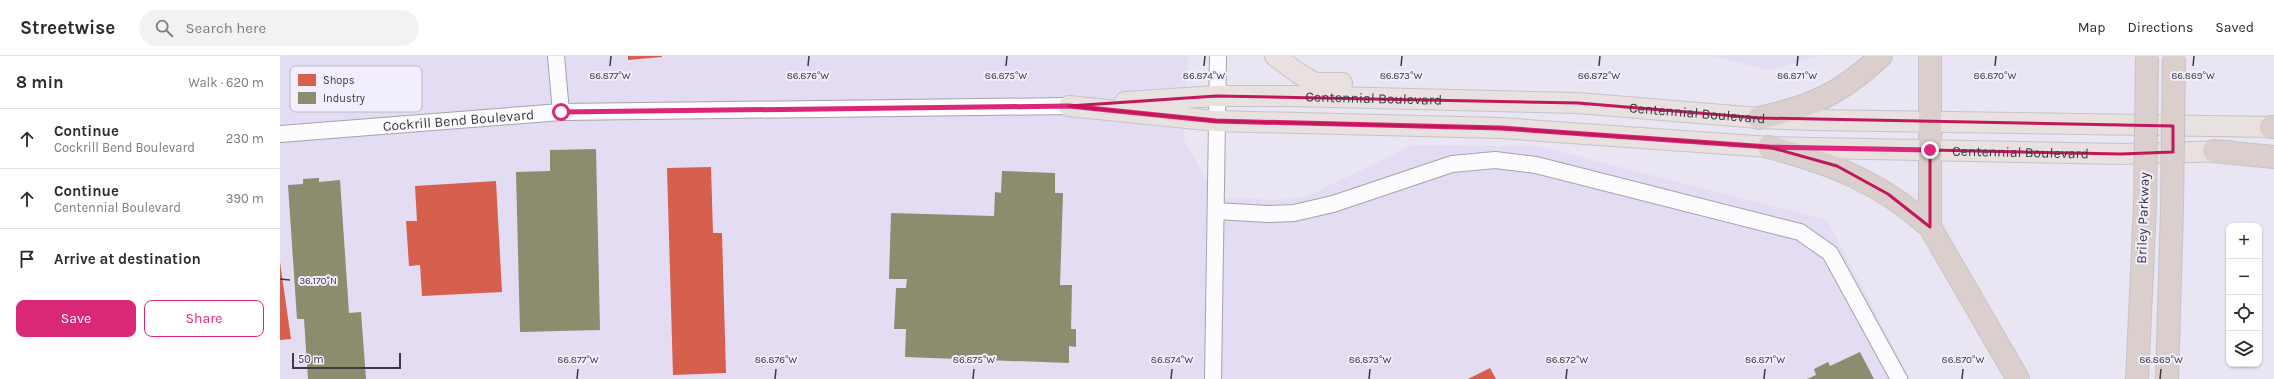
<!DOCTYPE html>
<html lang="en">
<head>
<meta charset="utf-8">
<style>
  :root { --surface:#fff; --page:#f2f2f3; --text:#2b2b33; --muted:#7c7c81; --line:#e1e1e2; --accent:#db2777 }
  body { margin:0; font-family:Karla,sans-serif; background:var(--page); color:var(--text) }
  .controls { position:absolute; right:12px; bottom:12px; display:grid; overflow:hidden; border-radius:8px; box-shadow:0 1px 3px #0004 }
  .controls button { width:36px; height:36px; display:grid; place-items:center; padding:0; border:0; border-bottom:1px solid var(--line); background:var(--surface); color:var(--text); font:20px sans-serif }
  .scale { position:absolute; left:12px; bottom:10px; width:109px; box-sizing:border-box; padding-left:4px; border:2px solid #3c3943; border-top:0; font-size:11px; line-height:14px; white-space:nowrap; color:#3c3943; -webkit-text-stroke:3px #f2eefd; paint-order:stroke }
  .stop { position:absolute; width:12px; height:12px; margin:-9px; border:3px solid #db2777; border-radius:50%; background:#fff }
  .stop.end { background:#db2777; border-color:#fff; box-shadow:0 1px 4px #0008 }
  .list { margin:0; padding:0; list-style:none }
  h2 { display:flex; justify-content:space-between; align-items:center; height:52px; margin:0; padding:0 16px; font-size:17px }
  h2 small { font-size:13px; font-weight:400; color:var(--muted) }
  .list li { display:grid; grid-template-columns:26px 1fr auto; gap:12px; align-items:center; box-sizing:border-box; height:60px; padding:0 16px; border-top:1px solid var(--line) }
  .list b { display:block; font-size:15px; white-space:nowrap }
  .list p { margin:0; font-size:13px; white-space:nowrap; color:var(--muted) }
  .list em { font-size:13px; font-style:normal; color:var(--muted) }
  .actions { display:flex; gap:8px; padding:12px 16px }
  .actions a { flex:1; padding:9px 0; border:1px solid var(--accent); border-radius:8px; text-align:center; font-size:14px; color:var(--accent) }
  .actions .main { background:var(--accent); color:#fff }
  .icon { flex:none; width:22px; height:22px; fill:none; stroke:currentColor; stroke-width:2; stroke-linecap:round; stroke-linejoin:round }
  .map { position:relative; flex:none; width:1994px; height:323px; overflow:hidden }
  header { display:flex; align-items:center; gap:24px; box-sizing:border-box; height:56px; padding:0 20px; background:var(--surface); border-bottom:1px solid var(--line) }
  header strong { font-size:19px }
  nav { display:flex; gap:22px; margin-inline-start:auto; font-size:14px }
  .search { width:280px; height:36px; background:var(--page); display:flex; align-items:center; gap:10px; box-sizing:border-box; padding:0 14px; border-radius:22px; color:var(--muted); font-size:15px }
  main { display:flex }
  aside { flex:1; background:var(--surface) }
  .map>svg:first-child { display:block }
  .built { fill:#e3dcf3 }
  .shops { fill:#d6604d }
  .industry { fill:#8c8c6e }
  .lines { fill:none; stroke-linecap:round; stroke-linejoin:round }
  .minor-casing { stroke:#a6a2ad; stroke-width:18 }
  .major-casing { stroke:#c5c3ca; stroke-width:22 }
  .highway-casing { stroke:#c5c3ca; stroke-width:24 }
  .minor { stroke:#fcfbfd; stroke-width:16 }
  .major { stroke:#e8e1df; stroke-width:20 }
  .highway { stroke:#dacfcc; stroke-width:22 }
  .highway-bridge-casing { stroke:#c5c3ca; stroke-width:24; stroke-linecap:butt }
  .highway-bridge { stroke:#dacfcc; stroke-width:22 }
  .route { stroke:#db2777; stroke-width:5 }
  .marked { fill:none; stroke:#c2185b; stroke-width:3; stroke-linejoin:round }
  .ticks { fill:none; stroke:#3c3943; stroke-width:1.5 }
  .labels { text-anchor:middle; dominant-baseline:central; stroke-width:4; stroke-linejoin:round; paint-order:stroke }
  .street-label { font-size:14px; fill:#3c3943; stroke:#f2eefd }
  .key { fill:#f2eefd; stroke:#bbb8c5; stroke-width:1 }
  .key-label { font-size:11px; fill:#3c3943 }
  .ticks-label { font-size:10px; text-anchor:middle; fill:#3c3943; stroke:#f2eefd; stroke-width:4; stroke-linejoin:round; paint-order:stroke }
</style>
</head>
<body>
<header>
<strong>Streetwise</strong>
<div class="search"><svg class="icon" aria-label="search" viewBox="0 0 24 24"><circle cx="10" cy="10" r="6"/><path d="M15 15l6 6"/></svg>Search here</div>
<nav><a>Map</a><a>Directions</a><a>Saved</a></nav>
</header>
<main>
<aside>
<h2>8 min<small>Walk · 620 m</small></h2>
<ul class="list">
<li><svg class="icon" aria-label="ahead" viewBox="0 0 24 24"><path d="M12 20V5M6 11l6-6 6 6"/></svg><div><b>Continue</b><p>Cockrill Bend Boulevard</p></div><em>230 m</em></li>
<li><svg class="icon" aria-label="ahead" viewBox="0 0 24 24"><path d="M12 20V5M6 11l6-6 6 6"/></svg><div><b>Continue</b><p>Centennial Boulevard</p></div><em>390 m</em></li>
<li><svg class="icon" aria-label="arrive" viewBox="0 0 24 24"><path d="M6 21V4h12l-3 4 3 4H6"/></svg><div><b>Arrive at destination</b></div></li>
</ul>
<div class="actions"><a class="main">Save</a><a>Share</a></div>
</aside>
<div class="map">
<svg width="1994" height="323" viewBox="0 0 1994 323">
  <rect width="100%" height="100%" fill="#e9e5f2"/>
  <g class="built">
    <polygon points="0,0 908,0 904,84 927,125 927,141 996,144 1026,141 1133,89 1257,90 1547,164 1630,323 0,323"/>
    <polygon points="1432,0 1540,0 1488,14"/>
  </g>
  <g class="shops">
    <polygon points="348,0 382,0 382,1 348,4"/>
    <polygon points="431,111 433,177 442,177 446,317 393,319 387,112"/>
    <polygon points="216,125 222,236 142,240 140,209 129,210 126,165 137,165 135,130"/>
    <polygon points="0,206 11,283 0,284"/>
    <polygon points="1210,312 1216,323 1188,323"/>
  </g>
  <g class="industry">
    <polygon points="316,93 320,274 240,276 236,116 270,115 270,94"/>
    <polygon points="722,115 775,117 775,137 783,137 780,229 792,229 791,273 796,273 796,291 789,290 789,307 625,301 626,273 614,273 616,232 626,232 627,223 609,223 611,157 714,160 715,136 721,137"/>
    <polygon points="39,122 39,126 60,124 69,257 81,256 86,323 28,323 24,263 17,263 8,129 23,128 23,123"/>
    <polygon points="1580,296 1594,323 1527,323 1536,319 1534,313 1548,306 1550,310"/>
  </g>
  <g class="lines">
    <g class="minor-casing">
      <g id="minor">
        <polyline points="276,0 281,56"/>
        <path id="s1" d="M 0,78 L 281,56 L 789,50"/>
        <polyline points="936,155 988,158 1014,157 1053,148 1172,108 1215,104 1256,109 1520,176 1550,197 1619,323"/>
        <polyline points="933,323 938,0"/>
      </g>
    </g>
    <g class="major-casing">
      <g id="major">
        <polyline points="995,0 1018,17 1035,27 1062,27"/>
        <path id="s2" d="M 845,46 L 936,40 L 1010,40 L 1298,47 L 1479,62 L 1533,64 L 1994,71"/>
        <path id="s3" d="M 789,50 L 936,65 L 1220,72 L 1489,91 L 1841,98 L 1950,95"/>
      </g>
    </g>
    <g class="highway-casing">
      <g id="highway">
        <polyline points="1650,0 1650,171"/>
        <path d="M 1479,62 C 1533,50 1560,38 1601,0"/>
        <polyline points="1991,71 1994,71"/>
        <path d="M 1489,91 C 1553,108 1600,126 1650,171 L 1738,323"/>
        <polyline points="1934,95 1994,101"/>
        <polyline points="1857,323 1865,150"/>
        <polyline points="1887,323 1892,153"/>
      </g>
    </g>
    <use href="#minor" class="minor"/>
    <use href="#major" class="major"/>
    <use href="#highway" class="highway"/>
    <g class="highway-bridge-casing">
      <g id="highway-bridge">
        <polyline points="1865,150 1867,1"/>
        <polyline points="1892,153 1894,2"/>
      </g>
    </g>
    <use href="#highway-bridge" class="highway-bridge"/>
  </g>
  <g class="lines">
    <polyline class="route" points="281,56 789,50 936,65 1220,72 1489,91 1650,94"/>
  </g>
  <path class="marked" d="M 936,40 L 1298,47 L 1479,62 L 1893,70 L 1893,96 L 1841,98 L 1650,94 L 1650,171 L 1608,138 L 1557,110 L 1489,91 L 1220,72 L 936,65 L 789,50 Z"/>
  <path class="ticks" d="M 330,10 L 331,0M 528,10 L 529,0M 726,10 L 727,0M 924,10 L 925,0M 1121,10 L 1122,0M 1319,10 L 1320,0M 1517,10 L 1518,0M 1715,10 L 1716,0M 1913,10 L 1914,0M 0,223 L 10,224M 297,323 L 298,313M 495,323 L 496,313M 693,323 L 694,313M 891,323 L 892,313M 1089,323 L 1090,313M 1286,323 L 1287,313M 1484,323 L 1485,313M 1682,323 L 1683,313M 1880,323 L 1881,313"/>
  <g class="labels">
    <g class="street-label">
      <text stroke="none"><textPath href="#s2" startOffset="249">Centennial Boulevard</textPath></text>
      <text stroke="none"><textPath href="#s2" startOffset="573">Centennial Boulevard</textPath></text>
      <text stroke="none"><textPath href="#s1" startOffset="179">Cockrill Bend Boulevard</textPath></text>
      <text stroke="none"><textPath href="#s3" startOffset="953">Centennial Boulevard</textPath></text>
      <text transform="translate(1863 162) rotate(-88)">Briley Parkway</text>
    </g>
  </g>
  <rect x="10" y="10" width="132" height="46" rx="6" class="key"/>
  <rect x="18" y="18" width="18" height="12" fill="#d6604d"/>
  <rect x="18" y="36" width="18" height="12" fill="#8c8c6e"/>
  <g class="key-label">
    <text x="43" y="28">Shops</text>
    <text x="43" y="46">Industry</text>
  </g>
  <g class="ticks-label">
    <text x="330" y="23">86.877°W</text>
    <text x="528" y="23">86.876°W</text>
    <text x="726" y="23">86.875°W</text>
    <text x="924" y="23">86.874°W</text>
    <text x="1121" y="23">86.873°W</text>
    <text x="1319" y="23">86.872°W</text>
    <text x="1517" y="23">86.871°W</text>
    <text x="1715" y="23">86.870°W</text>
    <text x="1913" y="23">86.869°W</text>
    <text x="38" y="228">36.170°N</text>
    <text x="298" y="307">86.877°W</text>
    <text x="496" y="307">86.876°W</text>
    <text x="694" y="307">86.875°W</text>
    <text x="892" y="307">86.874°W</text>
    <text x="1090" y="307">86.873°W</text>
    <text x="1287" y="307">86.872°W</text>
    <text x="1485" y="307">86.871°W</text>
    <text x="1683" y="307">86.870°W</text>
    <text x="1881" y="307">86.869°W</text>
  </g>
</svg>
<div class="controls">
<button>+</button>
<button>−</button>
<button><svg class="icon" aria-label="locate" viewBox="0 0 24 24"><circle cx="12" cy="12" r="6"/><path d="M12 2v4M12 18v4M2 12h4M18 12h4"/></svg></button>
<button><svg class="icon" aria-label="layers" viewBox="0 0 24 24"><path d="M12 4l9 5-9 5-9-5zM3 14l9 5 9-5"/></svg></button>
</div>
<div class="scale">50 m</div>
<div class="stop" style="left:281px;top:56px"></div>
<div class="stop end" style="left:1650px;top:94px"></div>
</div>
</main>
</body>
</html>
